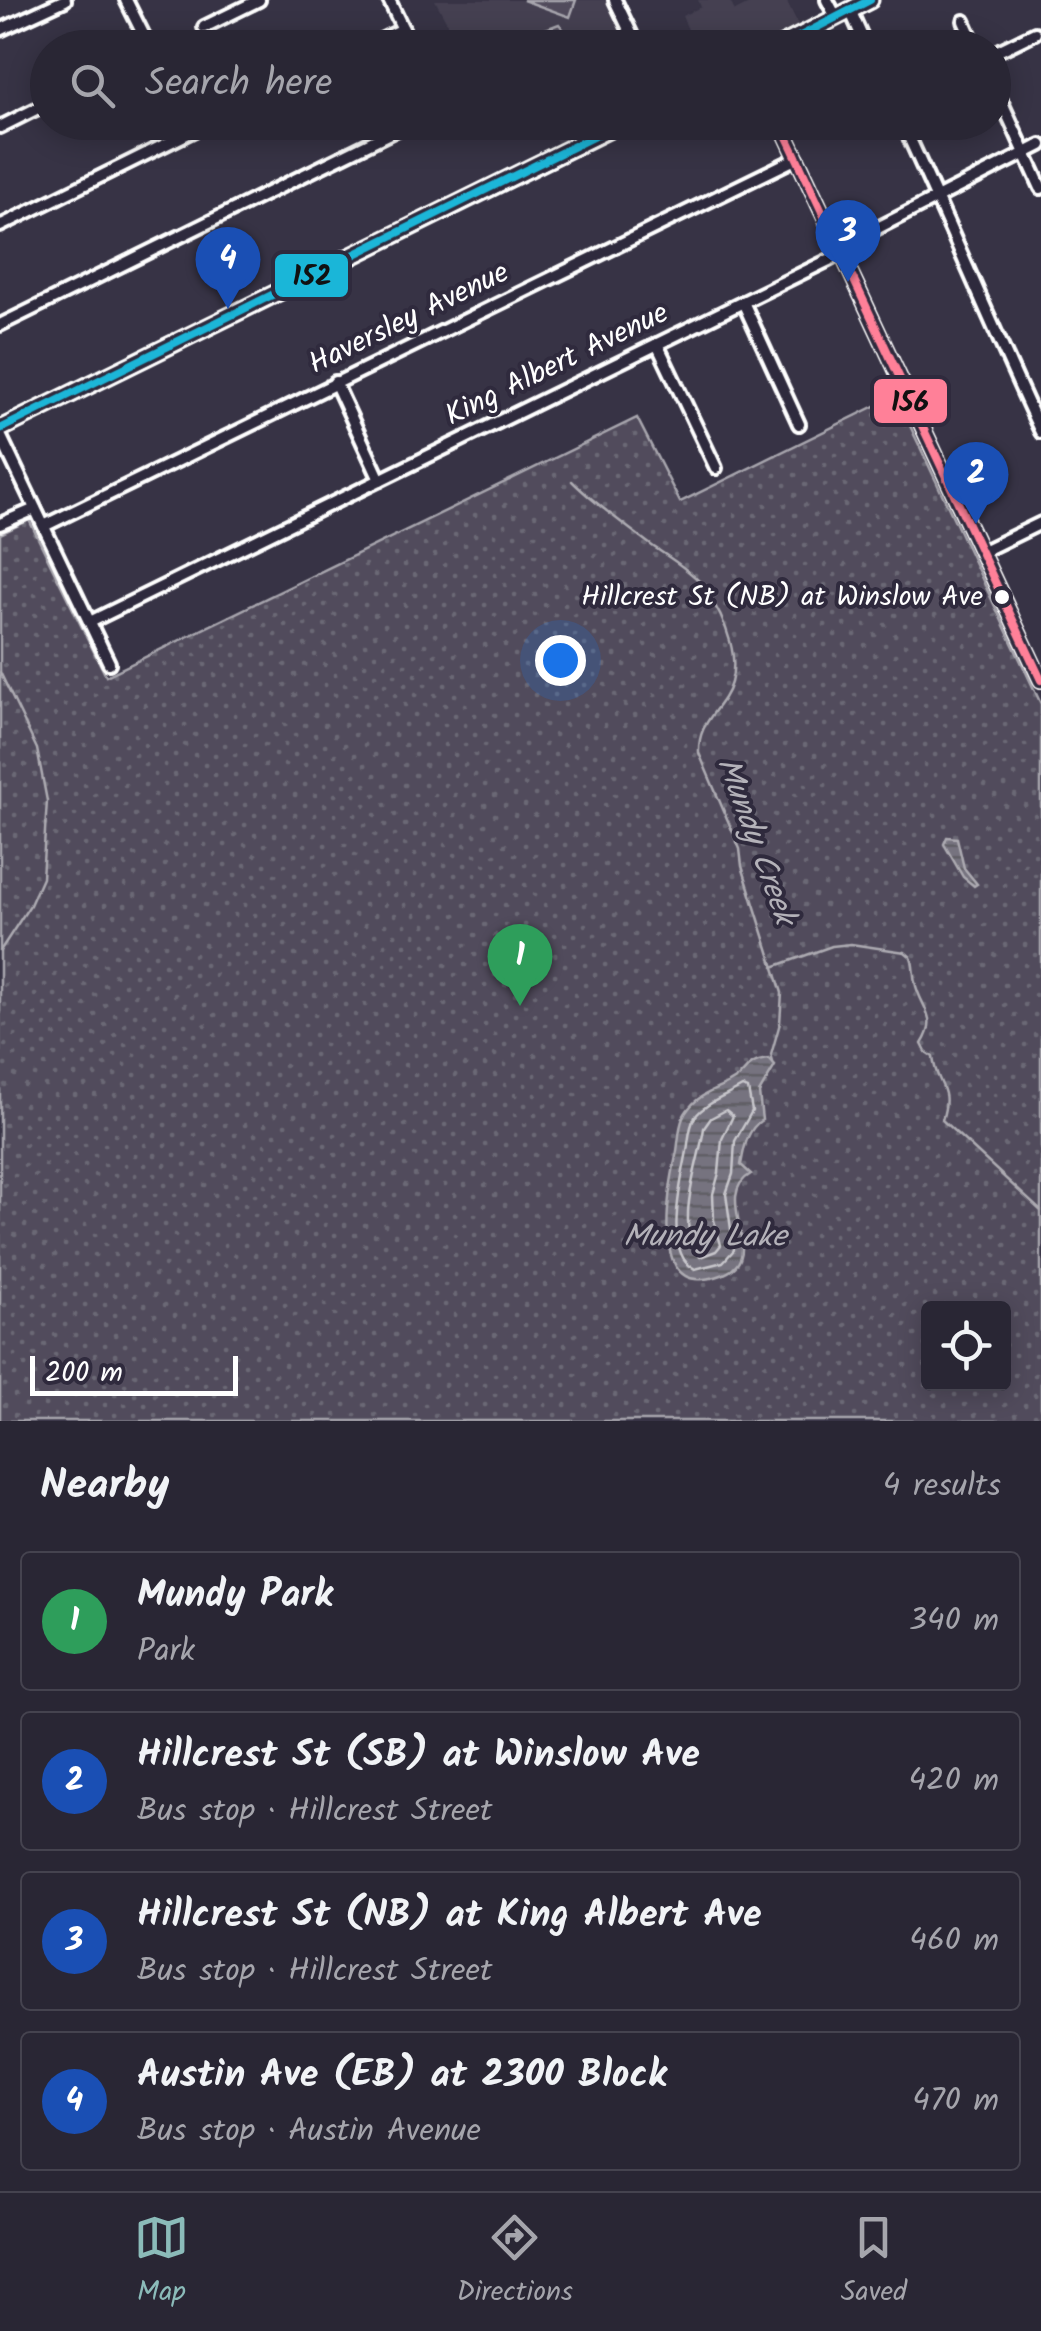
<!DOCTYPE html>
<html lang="en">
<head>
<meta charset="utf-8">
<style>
  :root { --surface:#292634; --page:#312e3c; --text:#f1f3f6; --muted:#a5a5ac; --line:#45434f; --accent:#8bbbb9 }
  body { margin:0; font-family:Kalam,sans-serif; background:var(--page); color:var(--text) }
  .controls { position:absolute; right:30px; bottom:30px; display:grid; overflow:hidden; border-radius:10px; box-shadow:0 5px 25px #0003 }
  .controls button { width:90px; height:90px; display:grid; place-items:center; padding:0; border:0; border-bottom:2px solid var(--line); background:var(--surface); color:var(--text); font:50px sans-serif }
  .scale { position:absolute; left:30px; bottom:25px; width:208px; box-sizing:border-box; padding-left:10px; border:5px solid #fff; border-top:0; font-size:28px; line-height:35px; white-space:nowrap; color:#fff; -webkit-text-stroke:8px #2f2a3d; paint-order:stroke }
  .you { position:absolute; left:560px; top:660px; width:35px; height:35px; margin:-25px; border:8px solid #fff; border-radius:50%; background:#1a73e8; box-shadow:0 0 0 15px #1a73e833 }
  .badge { display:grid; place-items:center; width:65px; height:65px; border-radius:50%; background:var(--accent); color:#fff; font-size:32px; font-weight:700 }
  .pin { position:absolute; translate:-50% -82px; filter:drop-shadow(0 2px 5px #0008) }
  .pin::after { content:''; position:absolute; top:52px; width:35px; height:30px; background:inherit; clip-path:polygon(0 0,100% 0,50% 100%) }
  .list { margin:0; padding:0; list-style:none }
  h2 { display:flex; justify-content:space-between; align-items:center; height:130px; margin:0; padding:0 40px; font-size:42px }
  h2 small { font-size:32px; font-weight:400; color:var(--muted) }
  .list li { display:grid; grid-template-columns:65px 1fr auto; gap:30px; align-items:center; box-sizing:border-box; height:140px; margin:0 20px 20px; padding:0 20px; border:2px solid var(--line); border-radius:10px }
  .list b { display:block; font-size:38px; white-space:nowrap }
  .list p { margin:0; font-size:32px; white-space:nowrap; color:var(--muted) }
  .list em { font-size:32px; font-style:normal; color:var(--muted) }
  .icon { flex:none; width:55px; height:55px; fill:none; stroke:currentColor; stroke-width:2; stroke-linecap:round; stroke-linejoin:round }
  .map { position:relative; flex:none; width:1041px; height:1421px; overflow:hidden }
  .search { position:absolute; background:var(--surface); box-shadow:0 5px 25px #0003; left:30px; right:30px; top:30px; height:110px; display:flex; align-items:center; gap:25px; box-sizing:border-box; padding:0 35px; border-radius:55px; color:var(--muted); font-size:38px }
  .sheet { height:770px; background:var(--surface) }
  nav { display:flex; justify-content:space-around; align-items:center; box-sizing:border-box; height:140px; border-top:2px solid var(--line); background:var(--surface); font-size:28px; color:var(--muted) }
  nav a { display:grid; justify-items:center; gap:5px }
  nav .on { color:var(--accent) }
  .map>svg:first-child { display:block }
  .built { fill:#444051 }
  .grass { fill:#514c5c; stroke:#a8a6ae; stroke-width:2.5 }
  .park { fill:url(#park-dots); stroke:#a8a6ae; stroke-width:2.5; fill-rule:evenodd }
  .water { fill:url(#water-rules); stroke:#adabb2; stroke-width:2.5 }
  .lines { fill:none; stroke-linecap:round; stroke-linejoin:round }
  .shore { stroke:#c8c7cc; stroke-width:2.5 }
  .stream { stroke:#adabb2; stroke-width:2.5 }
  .minor-casing { stroke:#fff; stroke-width:18 }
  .major-casing { stroke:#fff; stroke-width:21 }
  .minor { stroke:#2f2a3d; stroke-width:10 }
  .major { stroke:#2f2a3d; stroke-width:14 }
  .bus-1-casing { stroke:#2f2a3d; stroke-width:15 }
  .bus-2-casing { stroke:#2f2a3d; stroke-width:15 }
  .bus-1 { stroke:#1ab6d8; stroke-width:8 }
  .bus-2 { stroke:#ff8098; stroke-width:8 }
  .bus-dot { fill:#fff; stroke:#2f2a3d; stroke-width:4 }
  .labels { text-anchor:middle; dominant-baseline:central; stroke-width:8; stroke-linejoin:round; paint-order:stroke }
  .bus-label { font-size:28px; fill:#fff; stroke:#2f2a3d; text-anchor:end }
  .street-label { font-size:30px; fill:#fff; stroke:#2f2a3d }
  .water-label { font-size:32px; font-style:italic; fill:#b4b2b9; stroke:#2f2a3d }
  .line-badge { stroke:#2f2a3d; stroke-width:4 }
  .pale-badge-label { font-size:28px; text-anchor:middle; font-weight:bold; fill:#111 }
</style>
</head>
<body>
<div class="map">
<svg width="1041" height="1421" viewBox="0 0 1041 1421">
  <defs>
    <pattern id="park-dots" width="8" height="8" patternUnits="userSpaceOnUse" patternTransform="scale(2.5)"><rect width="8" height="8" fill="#514c5c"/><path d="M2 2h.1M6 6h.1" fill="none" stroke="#6b6774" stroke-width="1.8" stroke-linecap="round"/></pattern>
    <pattern id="water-rules" width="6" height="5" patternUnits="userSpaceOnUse" patternTransform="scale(2.5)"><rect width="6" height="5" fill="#76737f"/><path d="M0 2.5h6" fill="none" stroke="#5f5e63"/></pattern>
  </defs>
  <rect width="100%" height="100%" fill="#373345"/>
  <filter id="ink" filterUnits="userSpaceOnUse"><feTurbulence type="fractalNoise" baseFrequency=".01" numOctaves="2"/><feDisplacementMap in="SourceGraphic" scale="20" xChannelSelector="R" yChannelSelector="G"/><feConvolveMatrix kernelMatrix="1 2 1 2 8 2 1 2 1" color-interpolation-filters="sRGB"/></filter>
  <g filter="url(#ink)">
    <g class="built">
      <polygon points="435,0 611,0 612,11 631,47 460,47"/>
      <polygon points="698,0 729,0 735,11 757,0 786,0 800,28 760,47 657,47 689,32 682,16 701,7"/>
      <polygon points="547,123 608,123 559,146"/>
    </g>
    <polygon class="grass" points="523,0 576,0 570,17"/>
    <g class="park">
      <polygon points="559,24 568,35 542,47 535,33"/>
      <path d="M 896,396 L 1041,704 L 1041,1421 L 0,1421 L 0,534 L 29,520 L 106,676 L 637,418 L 680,502 ZM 928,1308 L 1004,1308 L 1004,1384 L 928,1384 Z"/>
    </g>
    <g class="water">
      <polygon points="947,837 957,838 964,868 977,884 974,886 963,877 944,844"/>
      <path d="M 769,1059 L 775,1066 L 759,1093 L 762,1120 C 747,1129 744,1148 741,1165 L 751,1174 C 706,1199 784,1269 704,1279 C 650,1286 670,1184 676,1156 C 679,1144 678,1129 683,1118 C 685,1112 692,1104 697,1100 C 708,1091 725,1087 737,1078 C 744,1074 747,1066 754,1063 C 759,1060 763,1060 769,1059 Z"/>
    </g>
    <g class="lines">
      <g class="shore">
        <path d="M 742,1087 L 748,1089 L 752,1111 L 735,1141 L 733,1174 L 726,1194 L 734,1250 L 723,1262 L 695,1269 C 663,1254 681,1183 686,1156 C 689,1144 688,1128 695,1117 C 705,1103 727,1096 742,1087 Z"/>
        <path d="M 726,1110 L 733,1116 L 722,1139 L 719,1173 L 713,1194 L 714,1220 L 721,1245 L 716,1251 L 700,1257 C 673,1223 699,1166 704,1128 L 711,1118 Z"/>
      </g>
      <g class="stream">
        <path d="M 572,481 C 596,505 624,524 651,545 C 668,557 686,567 701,583"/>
        <path d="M 704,588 C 725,618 746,664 724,698 C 711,718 698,728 699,753 L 740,849 L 742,866 L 782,993 L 780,1023 L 771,1055 L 773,1062"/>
        <polyline points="0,672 37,749 47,801 42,878 30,905 0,951"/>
        <path d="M 773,967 L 832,946 L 851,944 L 905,952 L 911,957 C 914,965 913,973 915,982 C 920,1008 940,1016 922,1044 L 926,1052 L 933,1057 C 936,1086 953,1086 942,1120 L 1041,1211"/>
      </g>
      <g class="minor-casing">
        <g id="minor">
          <polyline points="126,0 150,48"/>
          <polyline points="389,0 412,48"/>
          <polyline points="615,0 638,48"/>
          <polyline points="827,0 836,17"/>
          <polyline points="850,10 867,48"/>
          <polyline points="964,21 976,48"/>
          <polyline points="204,27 259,0"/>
          <polyline points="0,30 65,0"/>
          <polyline points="365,48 403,29"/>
          <polyline points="994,53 1035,33"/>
          <polyline points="994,85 1041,188"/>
          <polyline points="780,122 1041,680"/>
          <path d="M 902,122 C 950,225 993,329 1041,432"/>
          <polyline points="0,127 48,103"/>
          <polyline points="0,226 211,122"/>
          <polyline points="743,302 799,424"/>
          <polyline points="0,325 412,122"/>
          <polyline points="657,344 716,468"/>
          <polyline points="335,382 380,480"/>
          <polyline points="0,435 109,663"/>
          <polyline points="0,524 35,509"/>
          <polyline points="44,526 797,158"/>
          <polyline points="981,552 1041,523"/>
          <polyline points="90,622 831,259 852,241 1041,145"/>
        </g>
      </g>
      <g class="major-casing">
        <g id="major">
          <polyline points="776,48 870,0"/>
          <polyline points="0,429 624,122"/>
        </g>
      </g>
      <use href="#minor" class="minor"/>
      <use href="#major" class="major"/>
      <g class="bus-1-casing">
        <g id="bus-1">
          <polyline points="777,48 870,0"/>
          <polyline points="0,429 623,122"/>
        </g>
      </g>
      <g class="bus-2-casing">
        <polyline id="bus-2" points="780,122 1041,680"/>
      </g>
      <use href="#bus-1" class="bus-1"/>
      <use href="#bus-2" class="bus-2"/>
    </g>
  </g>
  <circle class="bus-dot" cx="1002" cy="597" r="9"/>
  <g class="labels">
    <g class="bus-label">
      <text x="983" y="597">Hillcrest St (NB) at Winslow Ave</text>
    </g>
    <g class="street-label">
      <text transform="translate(409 319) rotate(-26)">Haversley Avenue</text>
      <text transform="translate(557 365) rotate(-26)">King Albert Avenue</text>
    </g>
    <g class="water-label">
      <text transform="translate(755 841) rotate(70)">Mundy Creek</text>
      <text x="705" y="1237">Mundy Lake</text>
    </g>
  </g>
  <g class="line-badge">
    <rect x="273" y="252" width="77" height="47" rx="10" fill="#1ab6d8"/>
    <rect x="872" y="377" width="77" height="48" rx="10" fill="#ff8098"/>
  </g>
  <g class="pale-badge-label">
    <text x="312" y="285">152</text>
    <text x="910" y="411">156</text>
  </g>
</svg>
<div class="controls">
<button><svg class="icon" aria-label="locate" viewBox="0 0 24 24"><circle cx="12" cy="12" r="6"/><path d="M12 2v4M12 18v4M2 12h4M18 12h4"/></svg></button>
</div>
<div class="scale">200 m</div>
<div class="you"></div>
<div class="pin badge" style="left:520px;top:1006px;background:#2e9e5b">1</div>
<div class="pin badge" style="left:976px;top:524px;background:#1a4fb4">2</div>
<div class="pin badge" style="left:848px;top:282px;background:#1a4fb4">3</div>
<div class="pin badge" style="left:228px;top:309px;background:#1a4fb4">4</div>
<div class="search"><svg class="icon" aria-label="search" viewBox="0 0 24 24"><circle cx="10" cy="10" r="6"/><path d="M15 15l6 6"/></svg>Search here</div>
</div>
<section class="sheet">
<h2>Nearby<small>4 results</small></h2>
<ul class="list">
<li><span class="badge" style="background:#2e9e5b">1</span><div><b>Mundy Park</b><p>Park</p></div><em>340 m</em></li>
<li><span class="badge" style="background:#1a4fb4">2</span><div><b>Hillcrest St (SB) at Winslow Ave</b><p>Bus stop · Hillcrest Street</p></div><em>420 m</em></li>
<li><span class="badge" style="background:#1a4fb4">3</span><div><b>Hillcrest St (NB) at King Albert Ave</b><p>Bus stop · Hillcrest Street</p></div><em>460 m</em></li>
<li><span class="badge" style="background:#1a4fb4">4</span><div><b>Austin Ave (EB) at 2300 Block</b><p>Bus stop · Austin Avenue</p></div><em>470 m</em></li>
</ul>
</section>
<nav>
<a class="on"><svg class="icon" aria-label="map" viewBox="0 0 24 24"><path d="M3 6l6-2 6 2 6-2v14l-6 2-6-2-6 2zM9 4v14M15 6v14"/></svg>Map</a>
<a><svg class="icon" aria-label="directions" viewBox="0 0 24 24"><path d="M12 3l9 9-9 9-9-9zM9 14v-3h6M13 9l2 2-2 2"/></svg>Directions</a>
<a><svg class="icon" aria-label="saved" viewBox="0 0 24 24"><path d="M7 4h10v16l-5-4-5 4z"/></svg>Saved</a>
</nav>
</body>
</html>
